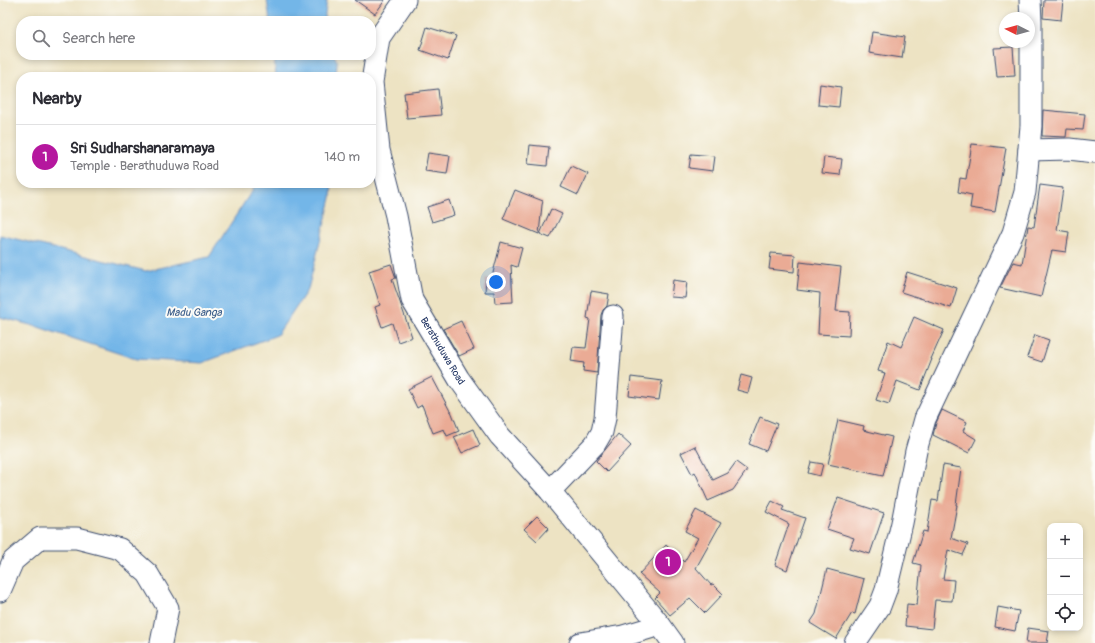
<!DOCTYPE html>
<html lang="en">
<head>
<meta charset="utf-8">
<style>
  :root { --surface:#fff; --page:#f7f7f7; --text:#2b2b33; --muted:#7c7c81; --line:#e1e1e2; --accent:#b5179e }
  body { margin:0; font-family:Pangolin,sans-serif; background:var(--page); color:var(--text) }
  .controls { position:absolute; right:12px; bottom:12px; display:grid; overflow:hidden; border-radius:8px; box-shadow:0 2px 6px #0003 }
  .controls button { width:36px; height:36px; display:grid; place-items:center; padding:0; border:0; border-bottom:1px solid var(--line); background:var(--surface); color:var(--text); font:20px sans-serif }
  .compass { position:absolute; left:999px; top:12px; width:36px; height:36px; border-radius:50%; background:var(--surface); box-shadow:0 2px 6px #0003; rotate:276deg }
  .you { position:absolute; left:496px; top:282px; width:14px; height:14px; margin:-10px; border:3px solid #fff; border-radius:50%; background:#1a73e8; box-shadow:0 0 0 6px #1a73e833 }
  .badge { display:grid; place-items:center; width:26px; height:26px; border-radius:50%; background:var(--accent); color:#fff; font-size:13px; font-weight:700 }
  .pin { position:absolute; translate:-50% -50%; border:2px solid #fff; box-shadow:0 1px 4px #0006 }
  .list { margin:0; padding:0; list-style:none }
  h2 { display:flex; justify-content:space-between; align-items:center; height:52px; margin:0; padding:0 16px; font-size:17px }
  h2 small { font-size:13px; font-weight:400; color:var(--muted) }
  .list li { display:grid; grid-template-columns:26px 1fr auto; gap:12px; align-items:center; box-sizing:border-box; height:64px; padding:0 16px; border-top:1px solid var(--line) }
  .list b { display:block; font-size:15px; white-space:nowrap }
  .list p { margin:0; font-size:13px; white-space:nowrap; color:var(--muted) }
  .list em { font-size:13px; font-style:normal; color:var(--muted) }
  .icon { flex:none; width:22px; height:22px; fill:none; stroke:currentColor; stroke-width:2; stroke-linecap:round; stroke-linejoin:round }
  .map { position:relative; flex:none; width:1095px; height:643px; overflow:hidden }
  .search { position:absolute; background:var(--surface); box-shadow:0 2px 6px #0003; left:16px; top:16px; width:360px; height:44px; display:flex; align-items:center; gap:10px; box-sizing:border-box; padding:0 14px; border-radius:16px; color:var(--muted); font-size:15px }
  .panel { position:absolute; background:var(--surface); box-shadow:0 2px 6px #0003; left:16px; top:72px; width:360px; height:116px; border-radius:16px }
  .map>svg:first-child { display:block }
  .water { fill:#73b6e8; stroke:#4772a3 }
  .building { fill:#eaab95 }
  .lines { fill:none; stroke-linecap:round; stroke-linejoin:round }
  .minor-casing { stroke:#3a4a6d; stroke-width:23 }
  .minor { stroke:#fff; stroke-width:21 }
  .labels { text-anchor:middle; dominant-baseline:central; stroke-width:4; stroke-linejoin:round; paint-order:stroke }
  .street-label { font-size:10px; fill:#1b2f5e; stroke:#fdfcf7 }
  .water-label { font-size:11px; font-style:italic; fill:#355887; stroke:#fdfcf7 }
</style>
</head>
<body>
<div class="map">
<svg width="1095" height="643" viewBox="0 0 1095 643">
  <rect width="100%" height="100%" fill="#fdfcf7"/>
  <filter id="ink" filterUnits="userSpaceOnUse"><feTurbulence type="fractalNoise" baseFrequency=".025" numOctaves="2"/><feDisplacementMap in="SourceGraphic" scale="8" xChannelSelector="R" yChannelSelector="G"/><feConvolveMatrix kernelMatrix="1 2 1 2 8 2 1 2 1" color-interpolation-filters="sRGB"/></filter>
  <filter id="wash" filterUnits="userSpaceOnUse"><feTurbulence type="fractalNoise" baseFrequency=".012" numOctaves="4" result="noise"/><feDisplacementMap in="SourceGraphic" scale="16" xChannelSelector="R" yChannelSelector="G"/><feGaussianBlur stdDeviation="0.9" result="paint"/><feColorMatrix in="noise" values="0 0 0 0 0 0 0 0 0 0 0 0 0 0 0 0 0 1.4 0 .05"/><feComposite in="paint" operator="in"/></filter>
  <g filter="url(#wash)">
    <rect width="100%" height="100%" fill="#ede3c3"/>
    <g class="water">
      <polygon points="267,0 327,0 324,21 270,21"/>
      <polygon points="274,55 334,55 337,61 336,77 276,77"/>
      <polygon points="257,183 332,183 331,198 308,289 277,335 202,363 136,359 38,327 0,317 0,235 146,271 209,257"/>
    </g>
    <g id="blocks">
      <g class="building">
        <polygon points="355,0 385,0 375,14"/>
        <polygon points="1044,0 1063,0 1061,20 1043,18"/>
        <polygon points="427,27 456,36 448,60 420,50"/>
        <polygon points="872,32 905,37 902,58 869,53"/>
        <polygon points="1013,47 1015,76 997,77 994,48"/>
        <polygon points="820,84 841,87 839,107 818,105"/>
        <polygon points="438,89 441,115 407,118 404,93"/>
        <polygon points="1043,110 1085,114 1083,130 1067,129 1066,137 1042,136"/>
        <polygon points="972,144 1006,148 995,212 970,208 972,195 958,192 960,178 966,179"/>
        <polygon points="530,145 549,147 547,166 528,164"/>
        <polygon points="428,153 450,156 447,174 425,171"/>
        <polygon points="691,154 715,156 713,171 689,168"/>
        <polygon points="824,157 842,159 840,175 822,173"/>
        <polygon points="571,166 588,174 578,195 561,187"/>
        <polygon points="1040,185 1063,188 1057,230 1069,232 1066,252 1052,250 1041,297 1000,288 1013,262 1022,264 1028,226 1034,227"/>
        <polygon points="515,190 543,201 542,205 539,234 503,219"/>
        <polygon points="449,200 454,215 432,222 427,207"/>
        <polygon points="551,209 562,214 550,238 540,234"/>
        <polygon points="501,242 522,248 517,267 511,265 513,302 495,303 494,292 485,292 486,279 493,279 493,273"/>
        <polygon points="771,253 795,255 794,272 769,269"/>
        <polygon points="800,262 841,267 836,311 850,312 849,336 818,334 820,293 797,290"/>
        <polygon points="391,264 396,278 392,279 412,337 398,342 392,323 382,327 375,307 380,305 369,271"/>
        <polygon points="907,272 957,288 951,308 901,292"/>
        <polygon points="673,280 687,282 685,298 671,297"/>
        <polygon points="591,291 609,294 607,306 603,310 601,315 597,373 583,371 584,363 571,361 573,347 586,348 590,319 587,318"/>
        <polygon points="914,317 944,330 931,359 932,359 920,390 897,381 889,404 876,400 885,373 878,371 888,341 901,347"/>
        <polygon points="461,321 474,349 459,356 443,329"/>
        <polygon points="1035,335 1049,340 1042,362 1027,357"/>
        <polygon points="741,375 752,378 748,393 737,390"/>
        <polygon points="432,377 450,411 451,411 459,431 447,436 444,429 433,433 422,405 417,408 408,389"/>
        <polygon points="631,377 662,381 659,400 629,396"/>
        <polygon points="942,410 967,422 963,431 976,439 969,453 933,435 936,423"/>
        <polygon points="760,417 777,424 766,451 749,444"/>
        <polygon points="838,420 864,426 863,430 892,437 883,476 828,464"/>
        <polygon points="473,429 480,445 462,453 454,437"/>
        <polygon points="618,434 631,446 607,472 596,461"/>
        <polygon points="695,446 713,480 728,473 736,462 747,470 733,490 708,501 695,472 692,474 681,453"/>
        <polygon points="811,462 823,464 820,476 808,473"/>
        <polygon points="943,465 961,468 956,505 957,505 951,538 968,544 963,555 948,550 943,579 954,580 952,601 935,600 932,629 905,626 907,604 917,605 921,565 913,563 923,531 927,532 932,500 938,501"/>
        <polygon points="838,498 884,513 870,554 850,548 854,538 827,529"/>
        <polygon points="772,501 784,507 782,510 805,518 787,570 775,565 789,524 766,512"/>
        <polygon points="696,510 721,523 696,568 711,585 713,584 723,594 705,613 690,598 670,615 655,598 660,593 639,574 666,545 684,562 698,538 685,531"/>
        <polygon points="537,516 549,528 537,541 524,529"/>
        <polygon points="827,569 864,579 855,614 852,613 836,639 810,623 816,614"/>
        <polygon points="998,607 1019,611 1015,631 995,627"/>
        <polygon points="1028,628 1049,631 1047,643 1026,643"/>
      </g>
    </g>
  </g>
  <g filter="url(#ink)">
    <use href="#blocks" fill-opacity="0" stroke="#3a4a6d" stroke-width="1"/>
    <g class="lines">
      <g class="minor-casing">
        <g id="minor">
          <path id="s1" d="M 405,0 L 379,38 L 372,82 L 379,150 L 396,216 L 412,300 L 459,379 L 500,436 L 550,491 L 660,625 L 673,643"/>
          <polyline points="1029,150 1069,149 1095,152"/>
          <polyline points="550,491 595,444 602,432 605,418 613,316"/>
          <polyline points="0,591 13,561 40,538 77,538 120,549 148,574 168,608 161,643"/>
          <polyline points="580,643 623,636 660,625"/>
          <polyline points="855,643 880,606 886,590 902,523 916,451 925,419 1013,233 1025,192 1031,126 1031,21 1030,0"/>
        </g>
      </g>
      <use href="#minor" class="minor"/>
    </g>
  </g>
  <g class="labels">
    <g class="street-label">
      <text stroke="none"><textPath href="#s1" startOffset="372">Berathuduwa Road</textPath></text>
    </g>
    <g class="water-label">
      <text x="194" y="312">Madu Ganga</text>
    </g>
  </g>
</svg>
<div class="controls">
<button>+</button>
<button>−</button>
<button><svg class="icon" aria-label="locate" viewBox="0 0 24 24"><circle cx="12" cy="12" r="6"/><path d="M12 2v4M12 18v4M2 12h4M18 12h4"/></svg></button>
</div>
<svg class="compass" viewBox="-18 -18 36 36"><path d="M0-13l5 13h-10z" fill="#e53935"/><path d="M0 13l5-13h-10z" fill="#7c7c81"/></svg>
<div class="you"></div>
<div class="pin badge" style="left:668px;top:562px">1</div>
<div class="search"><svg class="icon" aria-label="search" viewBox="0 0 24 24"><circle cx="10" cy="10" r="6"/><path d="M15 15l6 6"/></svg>Search here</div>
<section class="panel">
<h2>Nearby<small></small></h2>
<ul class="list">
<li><span class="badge">1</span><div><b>Sri Sudharshanaramaya</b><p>Temple · Berathuduwa Road</p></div><em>140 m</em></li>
</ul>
</section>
</div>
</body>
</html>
